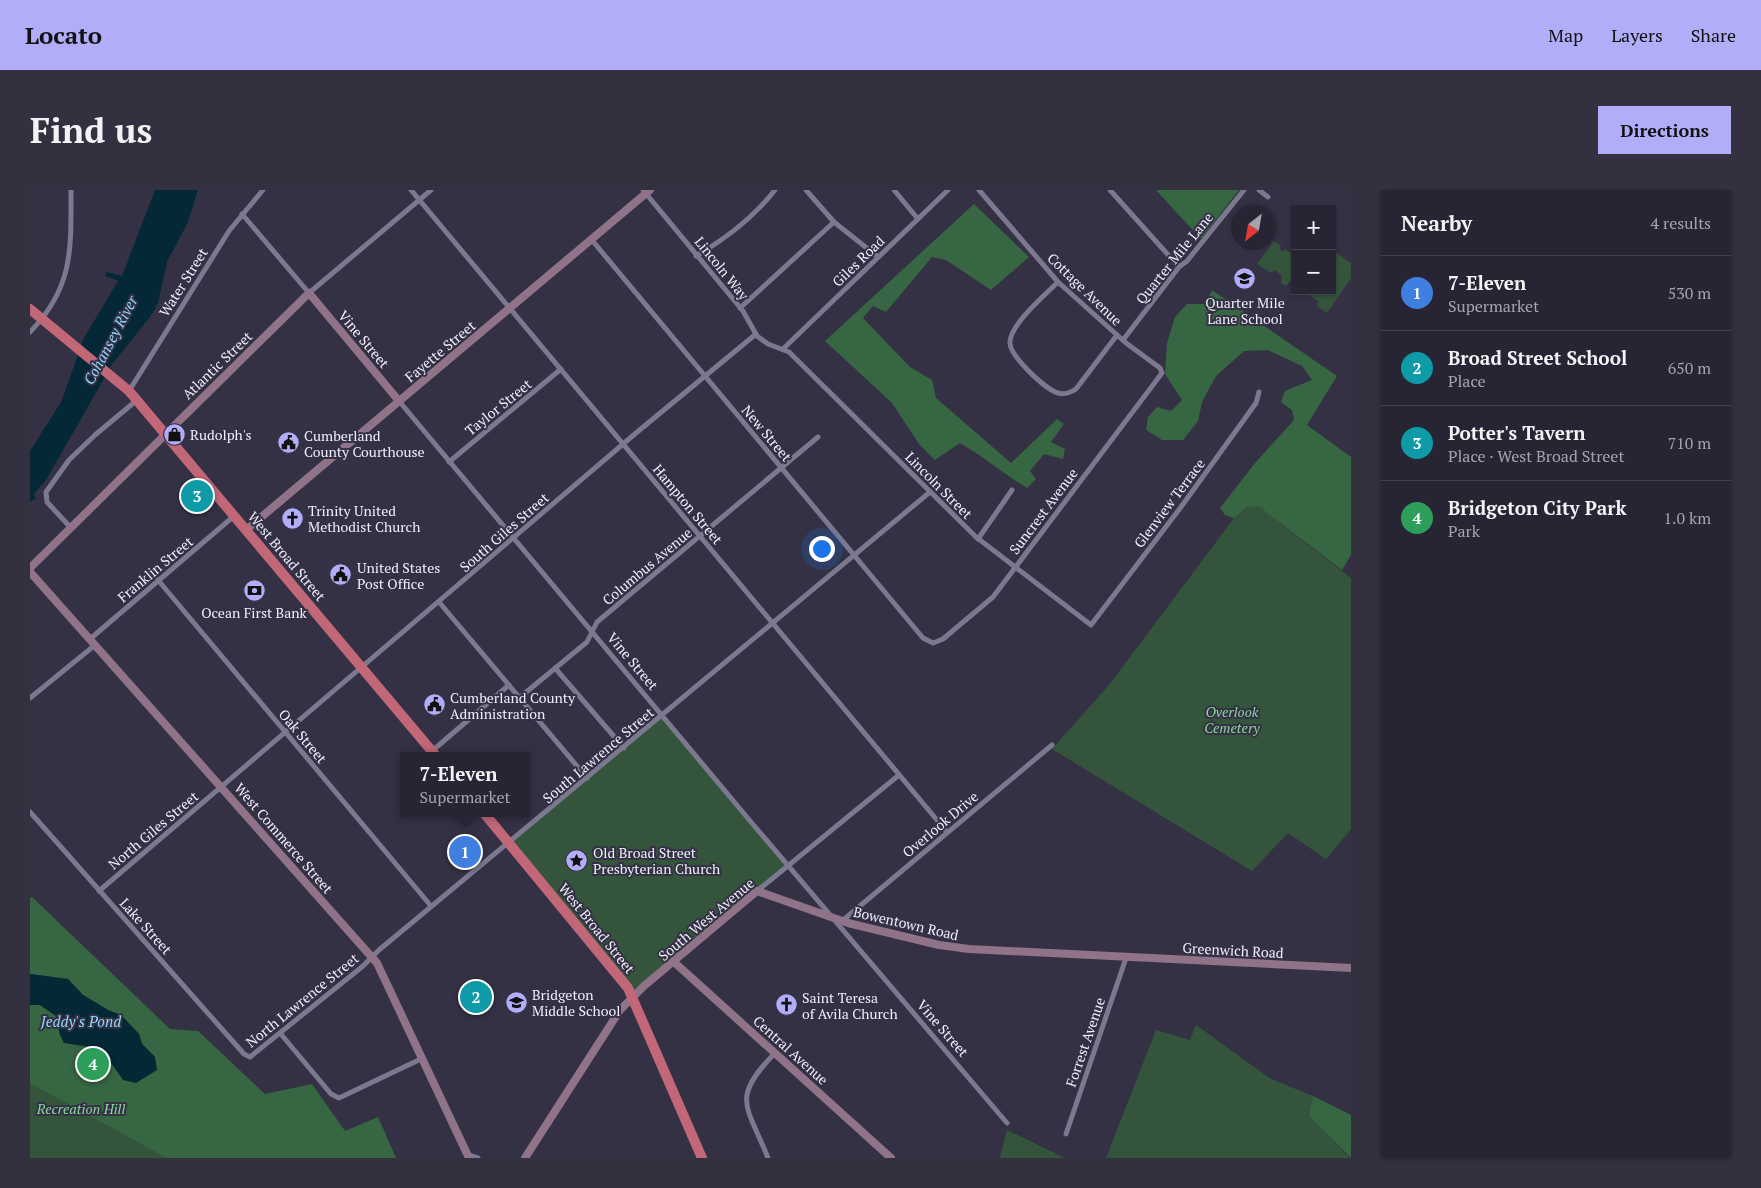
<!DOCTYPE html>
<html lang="en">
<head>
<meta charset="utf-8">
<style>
  body { margin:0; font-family:"PT Serif",serif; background:#333140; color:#f1f3f6 }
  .controls { position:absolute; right:15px; top:15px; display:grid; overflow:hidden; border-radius:0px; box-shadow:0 1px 4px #0004 }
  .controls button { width:45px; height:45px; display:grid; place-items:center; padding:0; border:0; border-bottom:1px solid #43424f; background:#272534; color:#f1f3f6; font:25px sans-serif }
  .compass { position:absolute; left:1201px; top:15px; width:45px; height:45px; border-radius:50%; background:#272534; box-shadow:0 1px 4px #0004; rotate:211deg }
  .you { position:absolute; left:791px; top:358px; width:18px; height:18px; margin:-12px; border:4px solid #fff; border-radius:50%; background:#1a73e8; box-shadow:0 0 0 8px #1a73e833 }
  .badge { display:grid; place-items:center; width:32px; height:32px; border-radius:50%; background:#b2adf9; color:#fff; font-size:16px; font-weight:700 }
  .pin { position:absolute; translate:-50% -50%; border:2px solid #fff; box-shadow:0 1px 5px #0006 }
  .popup { position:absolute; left:370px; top:562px; width:130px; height:65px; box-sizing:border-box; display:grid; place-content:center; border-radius:0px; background:#272534; filter:drop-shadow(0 1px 4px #0005); font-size:16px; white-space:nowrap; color:#a4a5ac }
  .popup b { font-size:19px; color:#f1f3f6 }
  .popup::after { content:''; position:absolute; left:50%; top:100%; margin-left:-10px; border:10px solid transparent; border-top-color:#272534 }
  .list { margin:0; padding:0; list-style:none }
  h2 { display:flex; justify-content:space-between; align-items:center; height:65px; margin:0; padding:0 20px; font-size:21px }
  h2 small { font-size:16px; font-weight:400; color:#a4a5ac }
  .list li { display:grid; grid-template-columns:32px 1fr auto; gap:15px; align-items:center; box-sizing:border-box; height:75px; padding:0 20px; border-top:1px solid #43424f }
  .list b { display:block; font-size:19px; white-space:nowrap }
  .list p { margin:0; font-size:16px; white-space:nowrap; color:#a4a5ac }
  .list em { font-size:16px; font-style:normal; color:#a4a5ac }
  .map { position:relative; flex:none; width:1321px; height:968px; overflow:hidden; border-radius:0px }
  header { display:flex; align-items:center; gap:30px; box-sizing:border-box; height:70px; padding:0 25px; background:#b2adf9; color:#111 }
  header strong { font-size:24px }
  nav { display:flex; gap:28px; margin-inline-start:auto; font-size:18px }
  .intro { display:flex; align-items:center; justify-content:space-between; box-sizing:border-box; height:120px; padding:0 30px }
  h1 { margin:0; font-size:35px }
  .button { padding:12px 22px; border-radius:0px; background:#b2adf9; color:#111; font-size:18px; font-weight:700 }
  main { display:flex; gap:30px; padding:0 30px }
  aside { flex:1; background:#272534; border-radius:0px; box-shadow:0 1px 4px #0004 }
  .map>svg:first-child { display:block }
  .green { fill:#34553b }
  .forest { fill:#366642 }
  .water { fill:#042836 }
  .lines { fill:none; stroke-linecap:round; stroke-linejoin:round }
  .street { stroke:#7b788f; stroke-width:5 }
  .secondary { stroke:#907388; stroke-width:8 }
  .highway { stroke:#c26778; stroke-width:10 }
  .labels { text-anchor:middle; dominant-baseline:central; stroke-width:4; stroke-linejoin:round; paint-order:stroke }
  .street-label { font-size:14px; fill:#efedfa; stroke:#343145 }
  .poi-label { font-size:14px; fill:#efedfa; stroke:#343145; text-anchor:start }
  .park-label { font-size:14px; font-style:italic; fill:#8cd59c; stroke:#343145 }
  .water-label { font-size:15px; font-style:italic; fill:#8dd7f8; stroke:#343145 }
</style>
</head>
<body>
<header>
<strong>Locato</strong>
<nav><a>Map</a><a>Layers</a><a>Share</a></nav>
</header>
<div class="intro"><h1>Find us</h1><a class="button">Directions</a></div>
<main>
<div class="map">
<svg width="1321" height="968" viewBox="0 0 1321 968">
  <rect width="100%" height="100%" fill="#343145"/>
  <g class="green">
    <polygon points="1244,51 1251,56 1249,59 1253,62 1255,59 1261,63 1265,57 1265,95 1260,91 1256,96 1251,93 1252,86 1245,80 1241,83 1227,74"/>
    <polygon points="1302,60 1321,73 1321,88 1297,123 1287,116 1289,112 1274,101 1302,101"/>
    <polygon points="1228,316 1321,388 1321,639 1296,669 1258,643 1222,681 1022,559 1079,495 1204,328 1216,318"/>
    <polygon points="632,525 759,676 602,806 479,653"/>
    <polygon points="0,784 190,968 0,968"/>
    <polygon points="1166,835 1241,889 1283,906 1279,926 1320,968 1076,968 1126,840 1160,850"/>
    <polygon points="977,940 1035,968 970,968"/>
  </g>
  <g class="forest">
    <polygon points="1126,0 1209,0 1171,49"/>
    <path d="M944 14 999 67 961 100 916 70 902 67 856 122 843 116 833 128 880 177 902 190 906 208 981 273 1027 229 1034 234 1021 252 1035 259 1033 269 1014 264 1000 281 1006 289 997 298C974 284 954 267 930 253L905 270 889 254 862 213 795 151Z"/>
    <polygon points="1182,100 1307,186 1277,235 1321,267 1321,365 1312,380 1228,316 1216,318 1204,328 1195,325 1190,318 1225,273 1264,230 1262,220 1251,212 1255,201 1282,190 1272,176 1238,160 1214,161 1186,186 1172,212 1168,231 1153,250 1132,250 1116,240 1118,227 1127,217 1141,221 1152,210 1135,184 1137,153 1145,127 1157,114 1176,114"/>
    <path d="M2 707 140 839 168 841 235 904 282 894 315 941 348 927 366 968H137L0 893V815H10L26 827 30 844C34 848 41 855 46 856 71 859 72 858 86 880L125 867 112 854 109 844 91 825 78 820 53 805 38 789 0 784V708Z"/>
    <polygon points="1283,906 1321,925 1321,968 1279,926"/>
  </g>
  <g class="water">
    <polygon points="125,0 168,0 158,32 137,72 128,113 120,127 83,173 16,290 4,304 6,308 0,312 0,261 31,212 54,148 88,91 75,86 76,82 92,86"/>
    <polygon points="0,784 38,789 53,805 78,820 91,825 109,844 112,854 125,867 127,880 106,893 93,890 75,864 62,857 34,853 30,845 26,826 10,815 0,815"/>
  </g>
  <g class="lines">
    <g class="street">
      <polyline points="381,0 917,642"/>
      <polyline points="613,0 713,121 727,146 738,154 759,162 946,347 1061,435 1151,317 1226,213 1229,202"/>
      <polyline points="776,0 804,32 848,67"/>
      <polyline points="864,0 888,29"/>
      <polyline points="1080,0 1149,77"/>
      <polyline points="1229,0 1238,7"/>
      <polyline points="212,24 279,103 401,0"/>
      <polyline points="561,49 893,448 903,453 913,449 963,407 1132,183 1130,178 1096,153 1028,92 949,0"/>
      <path d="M666 66C697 48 723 28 745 0"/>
      <path d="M1028 92C1015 105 982 133 980 151 978 165 1015 199 1028 203 1035 205 1040 203 1046 199L1087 145"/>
      <polyline points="710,118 804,32"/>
      <path d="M0 142C44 97 41 58 41 0"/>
      <polyline points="1093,150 1149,77 1157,71 1214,0"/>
      <polyline points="754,158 918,0"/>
      <polyline points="99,201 199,41 233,0"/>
      <polyline points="369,211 721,632 977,933"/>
      <polyline points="419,272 531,179"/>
      <polyline points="41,338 17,312 16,302 39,270 65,245 107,210"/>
      <polyline points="948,349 982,300"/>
      <polyline points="128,390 401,716"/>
      <polyline points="409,412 557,588"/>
      <polyline points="60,449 204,326"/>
      <polyline points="525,478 594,558"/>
      <polyline points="0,508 65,455"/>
      <polyline points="489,508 557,452 567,432 788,247"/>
      <polyline points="402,561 479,495"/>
      <polyline points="0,622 214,864 220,867 333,776 349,760 900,302"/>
      <polyline points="69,701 606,243 726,144"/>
      <polyline points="727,701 869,585"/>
      <polyline points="812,731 1022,555"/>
      <polyline points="250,843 301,904 309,908 393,868"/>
      <polyline points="1036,944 1096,768"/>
      <polyline points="438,965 448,968"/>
      <path d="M738 968C717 915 700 909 745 863"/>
    </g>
    <g class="secondary">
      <polyline points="216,340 620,0"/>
      <polyline points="0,378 279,103 369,211"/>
      <polyline points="0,382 347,773 439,968"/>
      <polyline points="644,772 861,968"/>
      <polyline points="495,968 590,820 614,796 727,701 818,733 909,755 939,759 1321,778"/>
    </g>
    <g class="highway">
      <polyline points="0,119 99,201 406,566"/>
      <polyline points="454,623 598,798 672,968"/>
    </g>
  </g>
  <defs>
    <symbol id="school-disc" viewBox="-11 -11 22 22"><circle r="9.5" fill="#b2adf9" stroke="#343145"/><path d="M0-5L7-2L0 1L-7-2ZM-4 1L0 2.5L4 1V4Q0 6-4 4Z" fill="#111"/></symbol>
    <symbol id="shop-disc" viewBox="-11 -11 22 22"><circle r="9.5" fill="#b2adf9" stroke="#343145"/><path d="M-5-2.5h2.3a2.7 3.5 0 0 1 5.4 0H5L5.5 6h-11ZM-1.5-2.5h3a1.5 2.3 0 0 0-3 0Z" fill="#111"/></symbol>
    <symbol id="civic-disc" viewBox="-11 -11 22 22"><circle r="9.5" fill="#b2adf9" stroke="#343145"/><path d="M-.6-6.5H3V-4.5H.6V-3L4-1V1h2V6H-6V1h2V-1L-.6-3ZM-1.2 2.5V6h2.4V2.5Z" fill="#111"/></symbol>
    <symbol id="church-disc" viewBox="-11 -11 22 22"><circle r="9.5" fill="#b2adf9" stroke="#343145"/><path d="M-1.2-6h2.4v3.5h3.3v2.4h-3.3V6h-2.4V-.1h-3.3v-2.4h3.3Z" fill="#111"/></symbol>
    <symbol id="bank-disc" viewBox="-11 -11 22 22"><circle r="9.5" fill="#b2adf9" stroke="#343145"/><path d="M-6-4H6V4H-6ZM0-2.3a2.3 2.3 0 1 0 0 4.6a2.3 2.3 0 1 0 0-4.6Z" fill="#111"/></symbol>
    <symbol id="sight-disc" viewBox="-11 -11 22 22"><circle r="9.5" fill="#b2adf9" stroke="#343145"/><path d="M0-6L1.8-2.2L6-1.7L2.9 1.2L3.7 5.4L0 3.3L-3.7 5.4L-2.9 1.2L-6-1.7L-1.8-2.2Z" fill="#111"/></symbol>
  </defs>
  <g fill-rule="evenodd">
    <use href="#school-disc" x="1202" y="76" width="25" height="25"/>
    <use href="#shop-disc" x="132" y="232" width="25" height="25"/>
    <use href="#civic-disc" x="246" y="240" width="25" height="25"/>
    <use href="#church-disc" x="250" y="316" width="25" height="25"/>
    <use href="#civic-disc" x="298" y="372" width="25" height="25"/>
    <use href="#bank-disc" x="212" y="388" width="25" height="25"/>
    <use href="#civic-disc" x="392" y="502" width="25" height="25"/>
    <use href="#sight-disc" x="534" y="658" width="25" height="25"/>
    <use href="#school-disc" x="474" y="800" width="25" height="25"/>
    <use href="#church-disc" x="744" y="802" width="25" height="25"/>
  </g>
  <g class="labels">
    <g class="street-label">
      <text transform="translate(1144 68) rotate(-51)">Quarter Mile Lane</text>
      <text transform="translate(828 71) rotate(-44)">Giles Road</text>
      <text transform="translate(692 78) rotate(51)">Lincoln Way</text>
      <text transform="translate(153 92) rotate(-58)">Water Street</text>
      <text transform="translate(1055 99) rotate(44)">Cottage Avenue</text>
      <text transform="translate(334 149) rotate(50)">Vine Street</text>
      <text transform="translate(410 161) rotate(-40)">Fayette Street</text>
      <text transform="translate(187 175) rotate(-44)">Atlantic Street</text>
      <text transform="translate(468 217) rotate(-39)">Taylor Street</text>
      <text transform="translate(737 243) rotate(50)">New Street</text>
      <text transform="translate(909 295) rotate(45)">Lincoln Street</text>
      <text transform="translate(1139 313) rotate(-53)">Glenview Terrace</text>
      <text transform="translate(658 314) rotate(50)">Hampton Street</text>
      <text transform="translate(1013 321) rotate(-53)">Suncrest Avenue</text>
      <text transform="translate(474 342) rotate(-41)">South Giles Street</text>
      <text transform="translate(257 366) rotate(50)">West Broad Street</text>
      <text transform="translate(617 376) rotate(-40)">Columbus Avenue</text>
      <text transform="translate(125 379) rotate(-40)">Franklin Street</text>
      <text transform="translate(603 471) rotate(50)">Vine Street</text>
      <text transform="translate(273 546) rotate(50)">Oak Street</text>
      <text transform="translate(568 565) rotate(-40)">South Lawrence Street</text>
      <text transform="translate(910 634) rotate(-40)">Overlook Drive</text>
      <text transform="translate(123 640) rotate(-40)">North Giles Street</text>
      <text transform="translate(254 648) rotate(49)">West Commerce Street</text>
      <text transform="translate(676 729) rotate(-40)">South West Avenue</text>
      <text transform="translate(876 733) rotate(13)">Bowentown Road</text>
      <text transform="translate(116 736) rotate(48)">Lake Street</text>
      <text transform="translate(567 738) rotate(51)">West Broad Street</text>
      <text transform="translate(1203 760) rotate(3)">Greenwich Road</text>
      <text transform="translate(272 810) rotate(-39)">North Lawrence Street</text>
      <text transform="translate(913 838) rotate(49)">Vine Street</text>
      <text transform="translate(1055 852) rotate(-71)">Forrest Avenue</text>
      <text transform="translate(761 860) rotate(42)">Central Avenue</text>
    </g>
    <g class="poi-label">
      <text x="1215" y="112" text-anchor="middle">Quarter Mile<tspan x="1215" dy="16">Lane School</tspan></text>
      <text x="160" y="244">Rudolph's</text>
      <text x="274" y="245">Cumberland<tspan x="274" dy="16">County Courthouse</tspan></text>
      <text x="278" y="320">Trinity United<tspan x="278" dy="16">Methodist Church</tspan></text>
      <text x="327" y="377">United States<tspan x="327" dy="16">Post Office</tspan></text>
      <text x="224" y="422" text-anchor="middle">Ocean First Bank</text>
      <text x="420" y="507">Cumberland County<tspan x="420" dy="16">Administration</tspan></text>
      <text x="563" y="662">Old Broad Street<tspan x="563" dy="16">Presbyterian Church</tspan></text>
      <text x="502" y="804">Bridgeton<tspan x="502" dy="16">Middle School</tspan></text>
      <text x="772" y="807">Saint Teresa<tspan x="772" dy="16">of Avila Church</tspan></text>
    </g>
    <g class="park-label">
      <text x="1202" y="521">Overlook<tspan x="1202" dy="16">Cemetery</tspan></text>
      <text x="51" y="918">Recreation Hill</text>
    </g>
    <g class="water-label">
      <text transform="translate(80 150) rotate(-62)">Cohansey River</text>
      <text x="51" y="831">Jeddy's Pond</text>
    </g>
  </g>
</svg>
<div class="controls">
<button>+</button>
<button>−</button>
</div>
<svg class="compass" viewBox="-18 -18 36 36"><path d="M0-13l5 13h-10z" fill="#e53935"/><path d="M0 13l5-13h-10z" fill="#a4a5ac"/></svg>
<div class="you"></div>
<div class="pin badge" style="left:435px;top:662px;background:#3f7fe0">1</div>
<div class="popup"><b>7-Eleven</b>Supermarket</div>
<div class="pin badge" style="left:446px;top:807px;background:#0f9aa8">2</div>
<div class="pin badge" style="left:167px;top:306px;background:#0f9aa8">3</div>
<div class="pin badge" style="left:63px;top:874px;background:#2e9e5b">4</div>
</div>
<aside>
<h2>Nearby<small>4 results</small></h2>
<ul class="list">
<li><span class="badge" style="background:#3f7fe0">1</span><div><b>7-Eleven</b><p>Supermarket</p></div><em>530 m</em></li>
<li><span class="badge" style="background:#0f9aa8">2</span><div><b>Broad Street School</b><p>Place</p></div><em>650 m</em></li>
<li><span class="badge" style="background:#0f9aa8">3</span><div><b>Potter's Tavern</b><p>Place · West Broad Street</p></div><em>710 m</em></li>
<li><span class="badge" style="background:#2e9e5b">4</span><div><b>Bridgeton City Park</b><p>Park</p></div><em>1.0 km</em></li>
</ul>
</aside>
</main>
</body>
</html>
